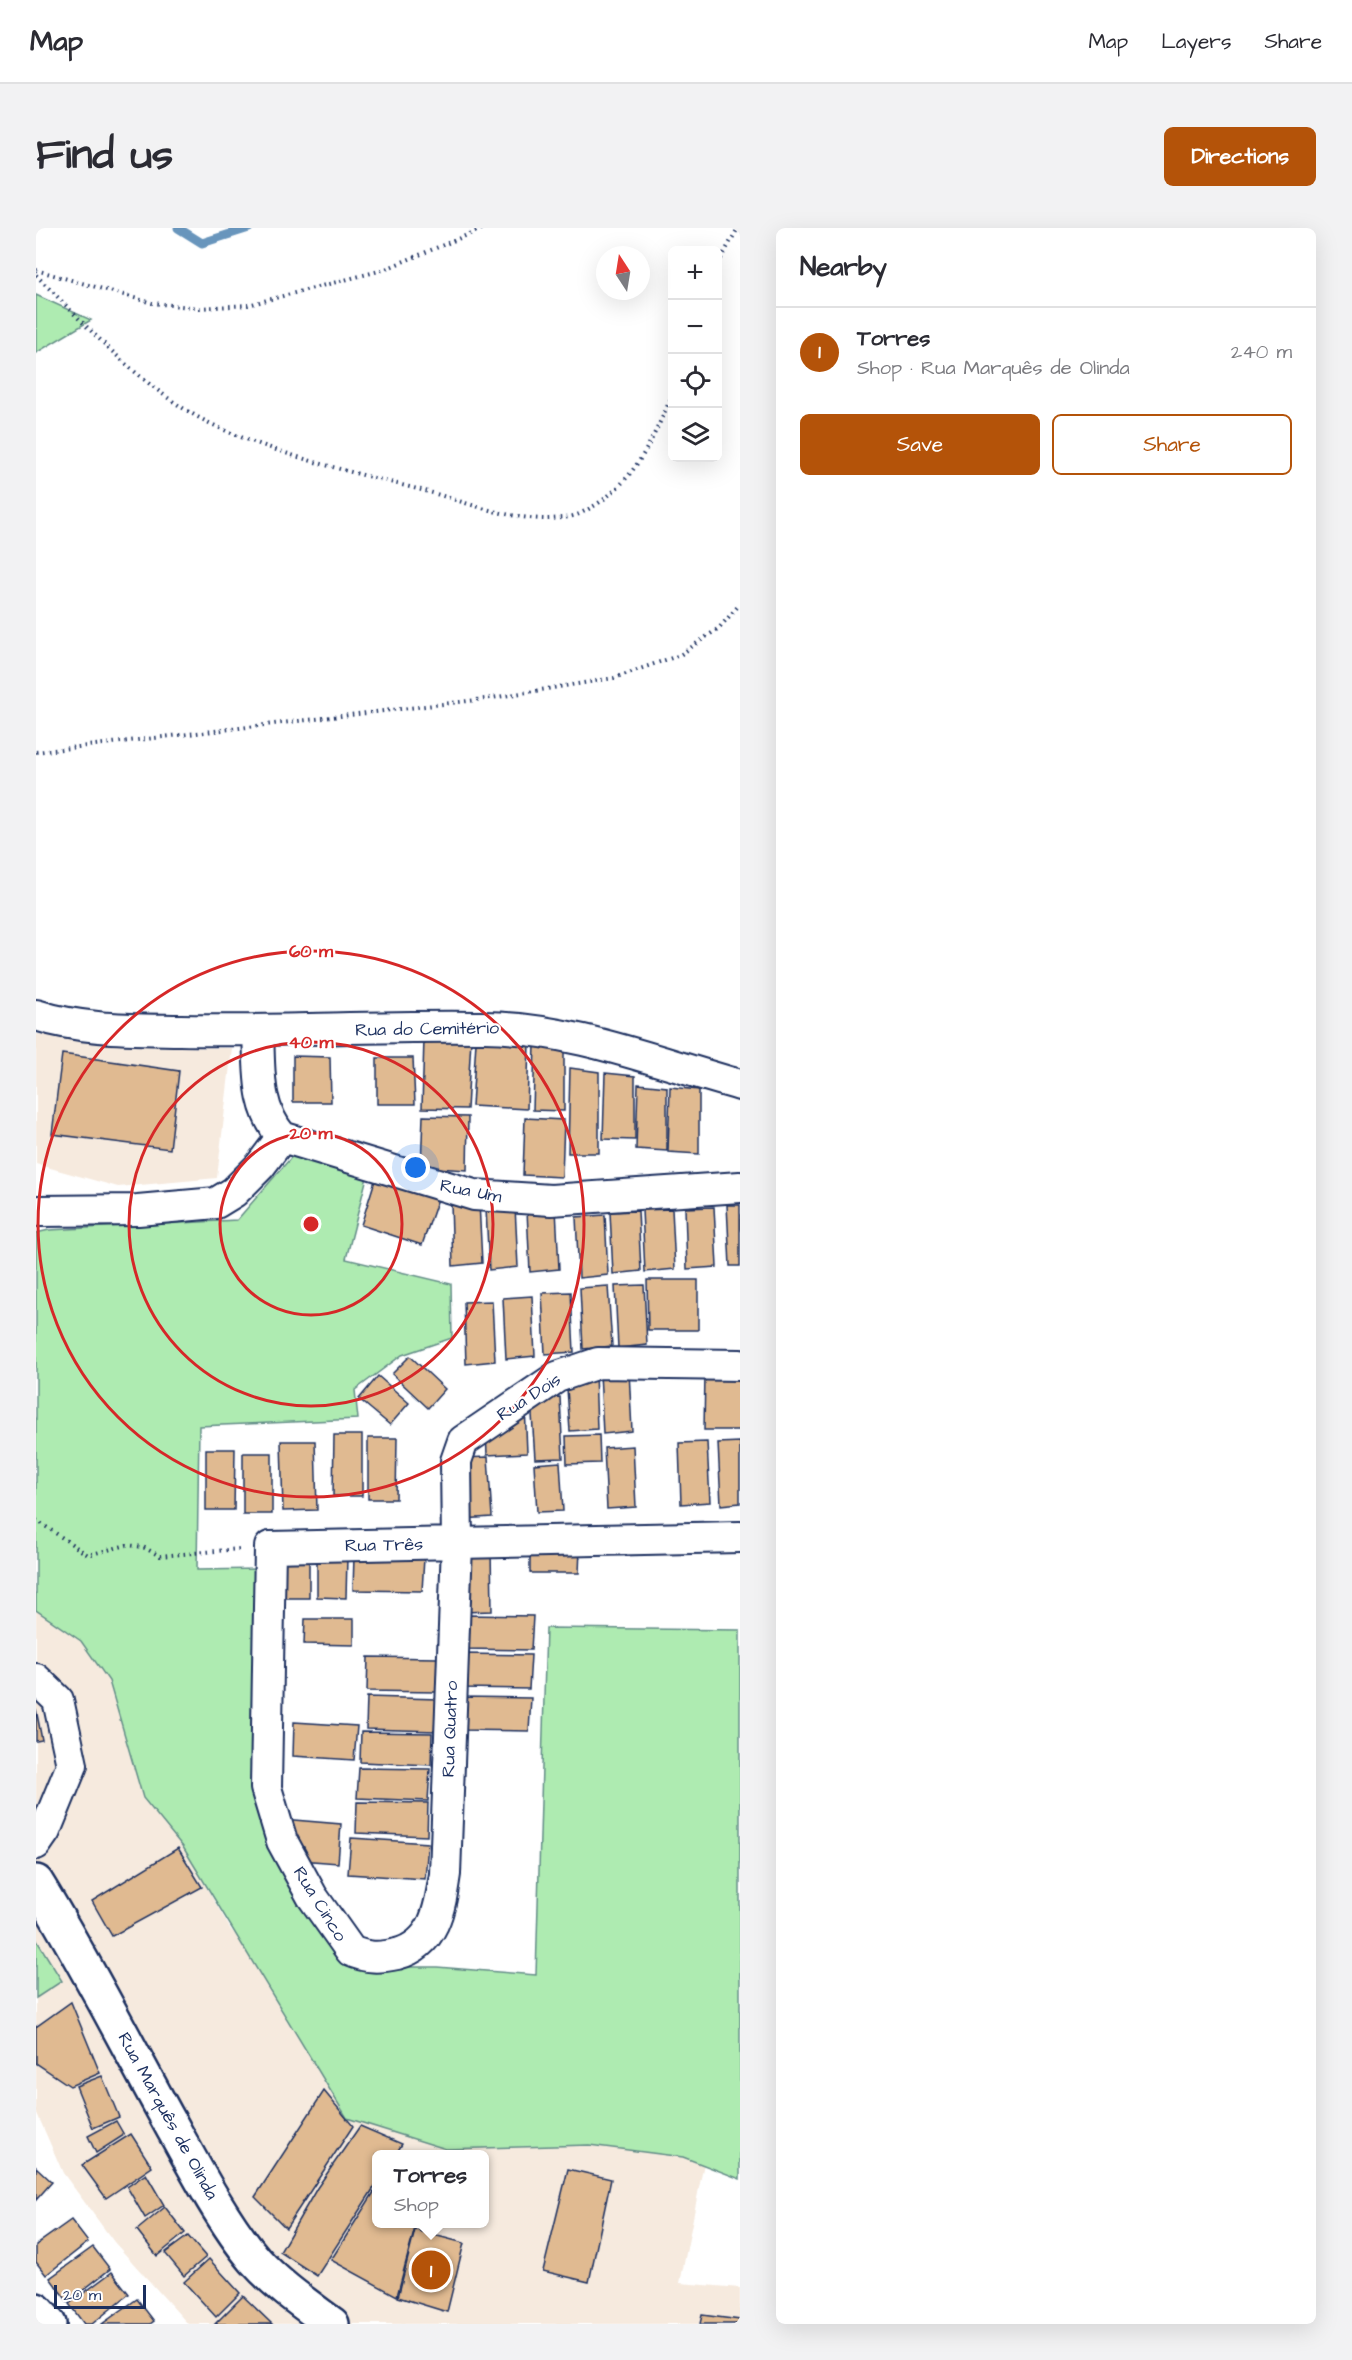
<!DOCTYPE html>
<html lang="en">
<head>
<meta charset="utf-8">
<style>
  body { margin:0; font-family:"Architects Daughter",sans-serif; background:#f2f2f3; color:#2b2b33 }
  .controls { position:absolute; right:18px; top:18px; display:grid; overflow:hidden; border-radius:9px; box-shadow:0 6px 24px #0002 }
  .controls button { width:54px; height:54px; display:grid; place-items:center; padding:0; border:0; border-bottom:2px solid #e1e1e2; background:#fff; color:#2b2b33; font:30px sans-serif }
  .compass { position:absolute; left:560px; top:18px; width:54px; height:54px; border-radius:50%; background:#fff; box-shadow:0 6px 24px #0002; rotate:348deg }
  .scale { position:absolute; left:18px; bottom:15px; width:92px; box-sizing:border-box; padding-left:6px; border:3px solid #1b2f5e; border-top:0; font-size:16px; line-height:21px; white-space:nowrap; color:#1b2f5e; -webkit-text-stroke:4px #fff; paint-order:stroke }
  .you { position:absolute; left:380px; top:940px; width:21px; height:21px; margin:-15px; border:4px solid #fff; border-radius:50%; background:#1a73e8; box-shadow:0 0 0 9px #1a73e833 }
  .badge { display:grid; place-items:center; width:39px; height:39px; border-radius:50%; background:#b45309; color:#fff; font-size:20px; font-weight:700 }
  .pin { position:absolute; translate:-50% -50%; border:3px solid #fff; box-shadow:0 2px 6px #0006 }
  .popup { position:absolute; left:336px; top:1922px; width:117px; height:78px; box-sizing:border-box; display:grid; place-content:center; border-radius:9px; background:#fff; filter:drop-shadow(0 2px 4px #0005); font-size:20px; white-space:nowrap; color:#7c7c81 }
  .popup b { font-size:22px; color:#2b2b33 }
  .popup::after { content:''; position:absolute; left:50%; top:100%; margin-left:-12px; border:12px solid transparent; border-top-color:#fff }
  .list { margin:0; padding:0; list-style:none }
  h2 { display:flex; justify-content:space-between; align-items:center; height:78px; margin:0; padding:0 24px; font-size:26px }
  h2 small { font-size:20px; font-weight:400; color:#7c7c81 }
  .list li { display:grid; grid-template-columns:39px 1fr auto; gap:18px; align-items:center; box-sizing:border-box; height:90px; padding:0 24px; border-top:2px solid #e1e1e2 }
  .list b { display:block; font-size:22px; white-space:nowrap }
  .list p { margin:0; font-size:20px; white-space:nowrap; color:#7c7c81 }
  .list em { font-size:20px; font-style:normal; color:#7c7c81 }
  .actions { display:flex; gap:12px; padding:18px 24px }
  .actions a { flex:1; padding:14px 0; border:2px solid #b45309; border-radius:9px; text-align:center; font-size:21px; color:#b45309 }
  .actions .main { background:#b45309; color:#fff }
  .icon { flex:none; width:33px; height:33px; fill:none; stroke:currentColor; stroke-width:2; stroke-linecap:round; stroke-linejoin:round }
  .map { position:relative; flex:none; width:704px; height:2096px; overflow:hidden; border-radius:9px }
  header { display:flex; align-items:center; gap:36px; box-sizing:border-box; height:84px; padding:0 30px; background:#fff; border-bottom:2px solid #e1e1e2 }
  header strong { font-size:28px }
  nav { display:flex; gap:33px; margin-inline-start:auto; font-size:21px }
  .intro { display:flex; align-items:center; justify-content:space-between; box-sizing:border-box; height:144px; padding:0 36px }
  h1 { margin:0; font-size:42px }
  .button { padding:15px 27px; border-radius:9px; background:#b45309; color:#fff; font-size:21px; font-weight:700 }
  main { display:flex; gap:36px; padding:0 36px }
  aside { flex:1; background:#fff; border-radius:9px; box-shadow:0 6px 24px #0002 }
  .map>svg:first-child { display:block }
  .built { fill:#f6eade; fill-rule:evenodd }
  .green { fill:#aeebb1; stroke:#648d88; stroke-width:1.5 }
  .lines { fill:none; stroke-linecap:round; stroke-linejoin:round }
  .stream { stroke:#6795bc; stroke-width:9 }
  .building { fill:#e0ba91; stroke:#1b2f5e; stroke-width:1.5 }
  .street-casing { stroke:#1b2f5e; stroke-width:34 }
  .secondary-casing { stroke:#1b2f5e; stroke-width:38 }
  .path { stroke:#1b2f5e; stroke-width:4; stroke-dasharray:1.5 4.5; stroke-linecap:butt }
  .street { stroke:#fff; stroke-width:30 }
  .secondary { stroke:#fff; stroke-width:33 }
  .ring { fill:none; stroke:#d62828; stroke-width:3 }
  .labels { text-anchor:middle; dominant-baseline:central; stroke-width:4.5; stroke-linejoin:round; paint-order:stroke }
  .street-label { font-size:18px; fill:#1b2f5e; stroke:#fff }
  .centre { fill:#d62828; stroke:#fff; stroke-width:3 }
  .ring-label { font-size:18px; text-anchor:middle; font-weight:bold; fill:#d62828; stroke:#fff; stroke-width:4.5; stroke-linejoin:round; paint-order:stroke }
</style>
</head>
<body>
<header>
<strong>Map</strong>
<nav><a>Map</a><a>Layers</a><a>Share</a></nav>
</header>
<div class="intro"><h1>Find us</h1><a class="button">Directions</a></div>
<main>
<div class="map">
<svg width="704" height="2096" viewBox="0 0 704 2096">
  <rect width="100%" height="100%" fill="#fff"/>
  <filter id="ink" filterUnits="userSpaceOnUse"><feTurbulence type="fractalNoise" baseFrequency=".0167" numOctaves="2"/><feDisplacementMap in="SourceGraphic" scale="12" xChannelSelector="R" yChannelSelector="G"/><feConvolveMatrix kernelMatrix="1 2 1 2 8 2 1 2 1" color-interpolation-filters="sRGB"/></filter>
  <g filter="url(#ink)">
    <g class="built">
      <polygon points="0,806 101,818 196,820 181,950 82,959 0,936"/>
      <path d="M0 1382 45 1413 73 1453 107 1570 147 1619 195 1702 410 1921 553 1917 647 1929 668 1935 644 2055 704 2060V2096H152L78 2014 27 1945 0 1883V1770L26 1753 0 1711ZM341 1926H449V1996H341Z"/>
    </g>
    <g class="green">
      <polygon points="0,67 55,92 0,125"/>
      <polygon points="259,925 331,949 310,1031 415,1056 416,1110 366,1127 319,1162 322,1191 163,1198 161,1342 223,1341 219,1559 325,1739 401,1739 500,1747 510,1400 704,1402 704,1951 647,1929 553,1917 410,1921 311,1890 147,1619 107,1570 73,1453 45,1413 0,1382 0,1005 13,1002 201,992"/>
      <polygon points="0,1711 26,1753 0,1770"/>
    </g>
    <g class="lines">
      <polyline class="stream" points="142,0 166,15 213,0"/>
    </g>
    <g class="building">
      <polygon points="388,811 435,811 431,881 386,880"/>
      <polygon points="440,814 493,815 491,881 436,878"/>
      <polygon points="499,816 528,819 528,883 497,882"/>
      <polygon points="26,826 143,843 134,921 16,906"/>
      <polygon points="257,828 294,829 295,874 257,874"/>
      <polygon points="341,830 377,830 379,876 341,876"/>
      <polygon points="534,840 563,844 563,925 532,925"/>
      <polygon points="569,845 599,848 599,912 567,911"/>
      <polygon points="602,856 631,859 631,923 600,921"/>
      <polygon points="634,859 663,862 663,926 632,924"/>
      <polygon points="387,888 432,889 431,942 385,939"/>
      <polygon points="489,890 528,892 526,949 487,947"/>
      <polygon points="341,946 404,965 386,1017 325,997"/>
      <polygon points="443,974 446,1035 417,1038 415,976"/>
      <polygon points="691,977 704,977 704,1038 694,1038"/>
      <polygon points="479,979 482,1039 453,1042 450,981"/>
      <polygon points="678,979 681,1039 651,1041 649,980"/>
      <polygon points="520,981 523,1041 494,1044 491,983"/>
      <polygon points="636,981 639,1041 609,1044 606,982"/>
      <polygon points="602,983 605,1043 577,1046 574,984"/>
      <polygon points="569,987 572,1047 543,1050 540,989"/>
      <polygon points="611,1052 662,1052 662,1102 612,1102"/>
      <polygon points="608,1057 611,1117 582,1120 579,1058"/>
      <polygon points="572,1058 576,1118 547,1121 544,1060"/>
      <polygon points="535,1064 538,1124 509,1126 506,1065"/>
      <polygon points="496,1068 499,1128 470,1131 467,1070"/>
      <polygon points="456,1073 459,1133 430,1136 428,1074"/>
      <polygon points="374,1128 409,1161 392,1180 356,1146"/>
      <polygon points="593,1143 596,1203 567,1206 564,1144"/>
      <polygon points="559,1145 561,1201 534,1203 530,1146"/>
      <polygon points="669,1146 704,1147 704,1202 668,1202"/>
      <polygon points="342,1148 373,1175 354,1197 323,1171"/>
      <polygon points="524,1169 527,1230 499,1231 495,1171"/>
      <polygon points="489,1177 491,1225 451,1227 450,1203"/>
      <polygon points="298,1207 326,1207 326,1268 297,1268"/>
      <polygon points="563,1207 564,1235 531,1236 530,1208"/>
      <polygon points="332,1210 361,1210 360,1271 332,1271"/>
      <polygon points="245,1213 279,1213 281,1282 247,1283"/>
      <polygon points="671,1214 674,1274 645,1276 643,1215"/>
      <polygon points="704,1214 704,1275 685,1277 682,1215"/>
      <polygon points="597,1218 600,1279 571,1281 568,1220"/>
      <polygon points="170,1221 199,1221 198,1282 170,1282"/>
      <rect x="207" y="1225" width="29" height="61"/>
      <polygon points="452,1229 456,1289 427,1291 424,1230"/>
      <polygon points="524,1234 527,1283 501,1284 498,1236"/>
      <polygon points="494,1320 544,1320 543,1345 494,1345"/>
      <polygon points="455,1322 456,1383 427,1384 426,1323"/>
      <polygon points="244,1329 273,1329 273,1370 243,1370"/>
      <polygon points="281,1329 311,1329 310,1370 281,1369"/>
      <polygon points="318,1329 388,1330 386,1363 317,1362"/>
      <polygon points="426,1387 497,1388 495,1422 426,1421"/>
      <polygon points="269,1391 318,1391 318,1417 268,1416"/>
      <polygon points="424,1426 495,1427 493,1461 424,1460"/>
      <polygon points="332,1429 402,1430 400,1464 331,1463"/>
      <polygon points="331,1469 402,1471 401,1503 330,1501"/>
      <polygon points="425,1469 495,1470 493,1503 424,1502"/>
      <polygon points="0,1481 6,1512 0,1513"/>
      <polygon points="258,1494 321,1498 318,1532 257,1528"/>
      <polygon points="325,1504 396,1505 395,1537 324,1534"/>
      <polygon points="323,1540 394,1541 392,1573 321,1570"/>
      <polygon points="321,1574 392,1575 391,1608 320,1605"/>
      <polygon points="246,1591 305,1596 302,1635 264,1632"/>
      <polygon points="315,1610 392,1615 389,1651 312,1646"/>
      <polygon points="142,1620 166,1659 76,1708 56,1673"/>
      <polygon points="35,1774 64,1845 34,1858 0,1835 0,1799"/>
      <polygon points="66,1848 83,1889 57,1900 40,1858"/>
      <polygon points="288,1863 317,1898 250,2000 219,1969"/>
      <polygon points="80,1893 88,1907 60,1925 52,1908"/>
      <polygon points="324,1898 366,1916 360,1926 341,1926 341,1955 281,2048 244,2024 281,1960"/>
      <polygon points="95,1906 116,1939 70,1970 46,1937"/>
      <polygon points="0,1939 16,1954 0,1972"/>
      <polygon points="532,1941 575,1951 553,2054 507,2043"/>
      <polygon points="110,1946 128,1977 109,1990 91,1959"/>
      <polygon points="340,1961 341,1996 380,1996 361,2068 295,2032"/>
      <polygon points="129,1979 149,2005 121,2028 101,2002"/>
      <polygon points="35,1992 52,2014 10,2047 0,2034 0,2017"/>
      <polygon points="379,2002 428,2015 411,2084 362,2069"/>
      <polygon points="152,2008 170,2029 148,2048 129,2025"/>
      <polygon points="57,2019 74,2041 32,2074 14,2050"/>
      <polygon points="173,2031 204,2065 180,2089 148,2054"/>
      <polygon points="76,2044 93,2066 56,2096 48,2096 33,2076"/>
      <polygon points="207,2068 236,2096 179,2096"/>
      <polygon points="101,2071 118,2093 114,2096 66,2096"/>
      <polygon points="666,2087 704,2092 704,2096 664,2096"/>
    </g>
    <g class="lines">
      <defs>
        <g id="street">
          <path d="M0 787C46 802 96 801 144 802 245 804 347 797 448 799 537 800 620 834 704 857"/>
          <path d="M222 804C224 843 220 878 246 909L438 967 515 972 704 959"/>
          <polyline points="3,983 102,982 180,975 198,964 224,938 246,909"/>
          <path d="M704 1137 562 1135 521 1149 427 1213 420 1233 421 1316 409 1646C404 1680 399 1716 361 1726 343 1730 331 1730 315 1723L276 1668 246 1613 230 1560 234 1319 704 1309"/>
          <polyline points="0,1451 22,1472 36,1537 9,1603 0,1616"/>
        </g>
        <g id="secondary">
          <path d="M0 1654C48 1732 89 1813 133 1893 157 1937 187 1994 219 2032 241 2057 269 2076 296 2096"/>
          <polyline points="0,2082 13,2096"/>
        </g>
      </defs>
      <use href="#street" class="street-casing"/>
      <use href="#secondary" class="secondary-casing"/>
      <g class="path">
        <polyline points="682,36 702,0"/>
        <polyline points="0,42 116,75 164,80 212,77 347,42 448,0"/>
        <path d="M0 47C50 97 98 152 160 188 225 224 320 245 393 264 429 274 469 290 508 291 518 291 534 290 543 286 596 261 613 218 636 168"/>
        <polyline points="0,524 449,471 578,450 644,427 683,400 704,376"/>
        <polyline points="0,1292 52,1327 91,1317 107,1319 124,1328 203,1321"/>
      </g>
      <use href="#street" class="street"/>
      <use href="#secondary" class="secondary"/>
    </g>
  </g>
  <g class="ring">
    <circle cx="275" cy="996" r="91"/>
    <circle cx="275" cy="996" r="182"/>
    <circle cx="275" cy="996" r="273"/>
  </g>
  <g class="labels">
    <g class="street-label">
      <text transform="translate(391 801) rotate(-1)">Rua do Cemitério</text>
      <text transform="translate(435 963) rotate(11)">Rua Um</text>
      <text transform="translate(493 1169) rotate(-33)">Rua Dois</text>
      <text transform="translate(348 1317) rotate(-1)">Rua Três</text>
      <text transform="translate(414 1501) rotate(-88)">Rua Quatro</text>
      <text transform="translate(284 1676) rotate(58)">Rua Cinco</text>
      <text transform="translate(132 1888) rotate(61)">Rua Marquês de Olinda</text>
    </g>
  </g>
  <circle cx="275" cy="996" r="9" class="centre"/>
  <g class="ring-label">
    <text x="275" y="729">60 m</text>
    <text x="275" y="820">40 m</text>
    <text x="275" y="911">20 m</text>
  </g>
</svg>
<div class="controls">
<button>+</button>
<button>−</button>
<button><svg class="icon" aria-label="locate" viewBox="0 0 24 24"><circle cx="12" cy="12" r="6"/><path d="M12 2v4M12 18v4M2 12h4M18 12h4"/></svg></button>
<button><svg class="icon" aria-label="layers" viewBox="0 0 24 24"><path d="M12 4l9 5-9 5-9-5zM3 14l9 5 9-5"/></svg></button>
</div>
<svg class="compass" viewBox="-18 -18 36 36"><path d="M0-13l5 13h-10z" fill="#e53935"/><path d="M0 13l5-13h-10z" fill="#7c7c81"/></svg>
<div class="scale">20 m</div>
<div class="you"></div>
<div class="pin badge" style="left:395px;top:2042px">1</div>
<div class="popup"><b>Torres</b>Shop</div>
</div>
<aside>
<h2>Nearby<small></small></h2>
<ul class="list">
<li><span class="badge">1</span><div><b>Torres</b><p>Shop · Rua Marquês de Olinda</p></div><em>240 m</em></li>
</ul>
<div class="actions"><a class="main">Save</a><a>Share</a></div>
</aside>
</main>
</body>
</html>
